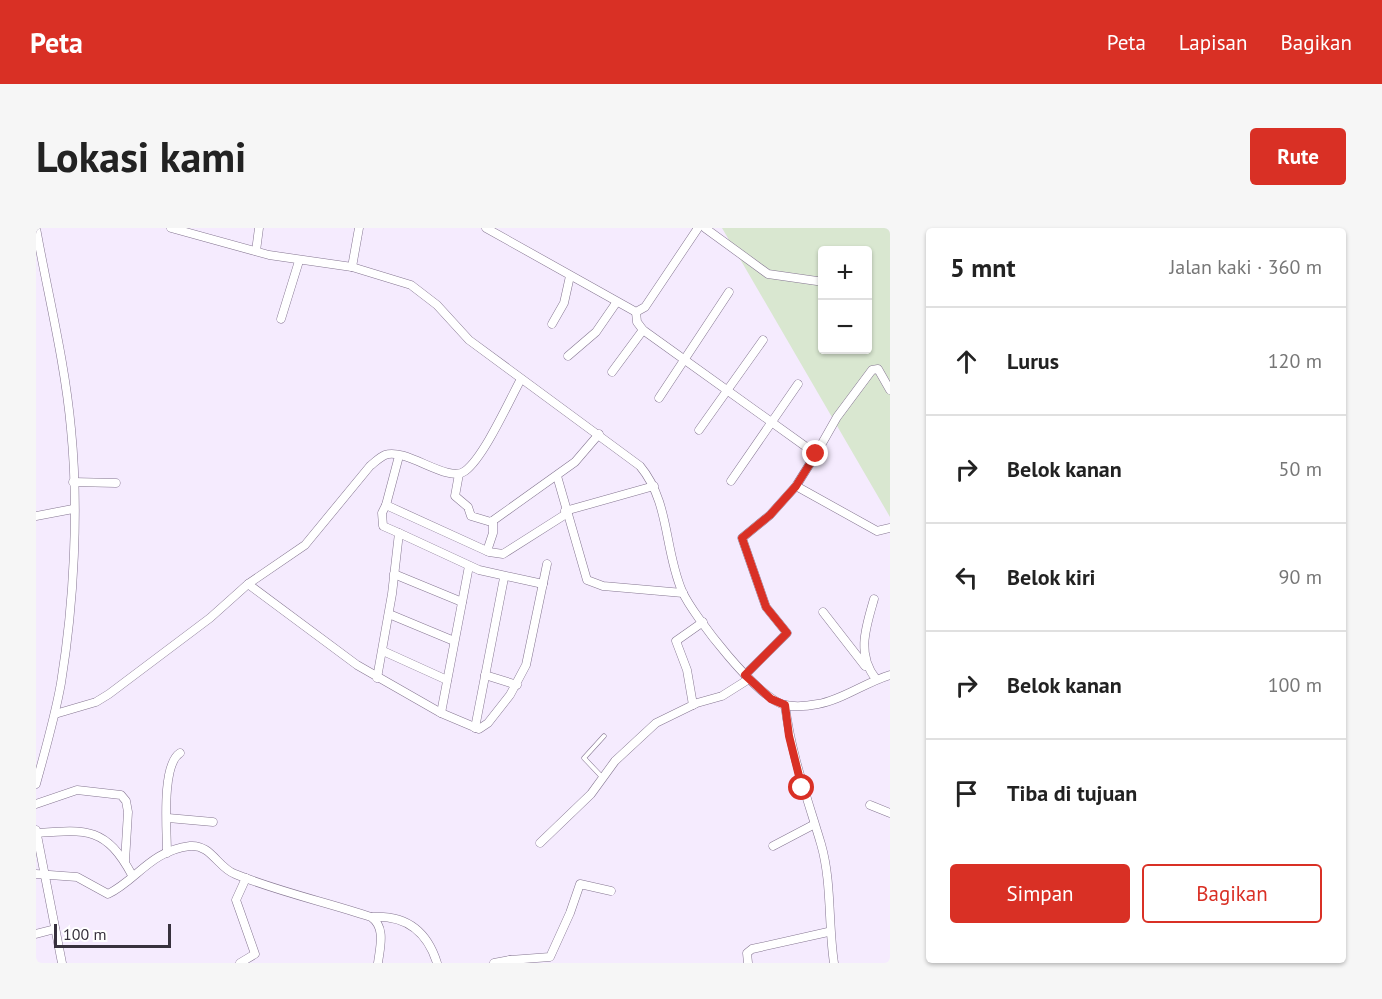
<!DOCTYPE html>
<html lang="id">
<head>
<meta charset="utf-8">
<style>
  body { margin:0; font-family:"PT Sans",sans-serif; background:#f6f6f6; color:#222 }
  .controls { position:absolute; right:18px; top:18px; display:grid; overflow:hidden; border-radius:6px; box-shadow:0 2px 4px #0004 }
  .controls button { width:54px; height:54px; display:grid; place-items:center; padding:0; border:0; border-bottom:2px solid #e0e0e0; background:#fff; color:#222; font:30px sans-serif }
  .scale { position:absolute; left:18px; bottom:15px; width:117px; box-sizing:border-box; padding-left:6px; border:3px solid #37313d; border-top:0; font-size:16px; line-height:21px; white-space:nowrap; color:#37313d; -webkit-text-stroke:4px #fff; paint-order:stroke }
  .stop { position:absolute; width:18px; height:18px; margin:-14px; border:4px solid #d93025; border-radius:50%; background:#fff }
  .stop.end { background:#d93025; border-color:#fff; box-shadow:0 2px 6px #0008 }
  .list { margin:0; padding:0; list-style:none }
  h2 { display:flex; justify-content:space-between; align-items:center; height:78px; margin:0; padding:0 24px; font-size:26px }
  h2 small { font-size:20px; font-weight:400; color:#767676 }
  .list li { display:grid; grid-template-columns:39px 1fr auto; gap:18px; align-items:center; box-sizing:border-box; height:108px; padding:0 24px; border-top:2px solid #e0e0e0 }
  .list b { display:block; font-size:22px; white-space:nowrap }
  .list em { font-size:20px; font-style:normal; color:#767676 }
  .actions { display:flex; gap:12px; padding:18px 24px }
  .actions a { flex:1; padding:14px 0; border:2px solid #d93025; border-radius:6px; text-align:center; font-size:21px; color:#d93025 }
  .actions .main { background:#d93025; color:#fff }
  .icon { flex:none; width:33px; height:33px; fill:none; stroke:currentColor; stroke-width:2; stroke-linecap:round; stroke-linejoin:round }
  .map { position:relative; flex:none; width:854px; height:735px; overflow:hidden; border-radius:6px }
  header { display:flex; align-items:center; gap:36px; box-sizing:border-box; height:84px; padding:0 30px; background:#d93025; color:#fff }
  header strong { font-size:28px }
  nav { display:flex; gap:33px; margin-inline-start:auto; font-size:21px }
  .intro { display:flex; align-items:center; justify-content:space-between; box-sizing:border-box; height:144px; padding:0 36px }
  h1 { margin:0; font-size:42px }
  .button { padding:15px 27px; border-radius:6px; background:#d93025; color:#fff; font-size:21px; font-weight:700 }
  main { display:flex; gap:36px; padding:0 36px }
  aside { flex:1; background:#fff; border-radius:6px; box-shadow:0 2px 4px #0004 }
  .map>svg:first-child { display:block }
  .green { fill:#d9e7d0; fill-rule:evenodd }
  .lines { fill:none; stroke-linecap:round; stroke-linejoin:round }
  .lane-casing { stroke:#857691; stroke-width:5 }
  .street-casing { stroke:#857691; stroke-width:9 }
  .lane { stroke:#fff; stroke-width:4 }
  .street { stroke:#fff; stroke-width:8 }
  .route { stroke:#d93025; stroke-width:8 }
</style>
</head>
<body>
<header>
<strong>Peta</strong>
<nav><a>Peta</a><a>Lapisan</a><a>Bagikan</a></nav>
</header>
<div class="intro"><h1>Lokasi kami</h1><a class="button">Rute</a></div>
<main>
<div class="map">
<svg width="854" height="735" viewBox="0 0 854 735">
  <rect width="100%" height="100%" fill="#f5ebfe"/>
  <path class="green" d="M686 0H854V289ZM786 22H832V122H786Z"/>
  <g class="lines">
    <defs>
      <polyline id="lane" points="566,549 548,530 568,508"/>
      <g id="street">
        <path d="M135 0 233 27 316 39 375 57 401 77 433 112 604 238C634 274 628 321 646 363 657 388 723 472 749 477 759 479 772 478 782 476 806 472 830 454 854 447"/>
        <polyline points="450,0 600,84 609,79 662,0"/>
        <polyline points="669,0 732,46 781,53"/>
        <polyline points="220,23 223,0"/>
        <polyline points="316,39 323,0"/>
        <polyline points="600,84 601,94 607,102 780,226 801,189 836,142 842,141 854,162"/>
        <polyline points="245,91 263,33"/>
        <polyline points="516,96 528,75 534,48"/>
        <polyline points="532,128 560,104 580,75"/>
        <polyline points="576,144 607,102"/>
        <polyline points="623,170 693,64"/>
        <polyline points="663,202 727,112"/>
        <polyline points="363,228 350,277 453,324 467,326 530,286"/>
        <polyline points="423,246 419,268 432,279 435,288 455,294 539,234 563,206"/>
        <polyline points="521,248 551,352 567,358 647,365"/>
        <polyline points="695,253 762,156"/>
        <polyline points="37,254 80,255"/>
        <polyline points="760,258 841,303 854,300"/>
        <polyline points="350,277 346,285 347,298 363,305"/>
        <polyline points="529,283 618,258"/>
        <polyline points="0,288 37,281"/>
        <polyline points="451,323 457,305 457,293"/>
        <polyline points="358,346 426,374"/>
        <polyline points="212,356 321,437 405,485 443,501 452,495 474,467 490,437 511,336"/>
        <path d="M838 371C830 399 820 426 840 451"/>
        <polyline points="787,384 829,438"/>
        <polyline points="353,386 418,413"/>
        <polyline points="347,423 411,452"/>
        <polyline points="449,447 481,457"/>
        <polyline points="709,447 751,405 730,379 706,310 734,287 760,258 780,226"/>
        <polyline points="341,450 356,366 363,305 443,342 507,356"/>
        <polyline points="657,477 651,442 640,413 667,394"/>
        <path d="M749 477C755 526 771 569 785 616 796 654 792 696 798 735"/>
        <polyline points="405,485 433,338"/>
        <path d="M19 486 60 474 73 466 174 390 212 356 269 317 334 238C339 234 344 229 349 227 370 219 412 256 429 243 448 229 473 173 485 151"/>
        <polyline points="439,500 468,350"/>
        <path d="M0 556C9 523 19 489 25 455 38 375 43 281 35 201 29 134 12 67 0 0"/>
        <polyline points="0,576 41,562 85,567 90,573 92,584 89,633"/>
        <polyline points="834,577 854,585"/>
        <polyline points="132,590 177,594"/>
        <polyline points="0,602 26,735"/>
        <path d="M1 605C51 601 70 599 96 647"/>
        <polyline points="504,615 555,566 579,533 620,495 661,475 686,468 713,451"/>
        <polyline points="737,618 777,597"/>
        <path d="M131 625C131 604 125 537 144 525"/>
        <path d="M0 646 41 649 72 666C101 652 114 623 154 618 175 616 182 640 199 646 243 664 290 674 335 689 350 699 344 719 342 735"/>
        <path d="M336 689C370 687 391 703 401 735"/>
        <polyline points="0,706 19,701"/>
        <polyline points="474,732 514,729 534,685 544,656 575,663"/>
        <polyline points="204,735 219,726 200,672 210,650"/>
        <polyline points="458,735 474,732 474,734"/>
        <polyline points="712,735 711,725 716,721 792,704"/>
      </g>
    </defs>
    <use href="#lane" class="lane-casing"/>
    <use href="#street" class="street-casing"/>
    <use href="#lane" class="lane"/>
    <use href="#street" class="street"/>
  </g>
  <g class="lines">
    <polyline class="route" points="766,560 753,508 749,477 735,471 709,447 751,405 730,379 706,310 734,287 760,258 780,226"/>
  </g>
</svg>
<div class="controls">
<button>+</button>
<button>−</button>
</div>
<div class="scale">100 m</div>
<div class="stop" style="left:766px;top:560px"></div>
<div class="stop end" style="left:780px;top:226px"></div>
</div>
<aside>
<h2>5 mnt<small>Jalan kaki · 360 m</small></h2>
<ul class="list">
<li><svg class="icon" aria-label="ahead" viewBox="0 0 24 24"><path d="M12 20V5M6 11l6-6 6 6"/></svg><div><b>Lurus</b></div><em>120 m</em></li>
<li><svg class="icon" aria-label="right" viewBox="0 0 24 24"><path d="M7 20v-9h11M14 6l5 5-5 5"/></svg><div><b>Belok kanan</b></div><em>50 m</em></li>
<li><svg class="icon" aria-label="left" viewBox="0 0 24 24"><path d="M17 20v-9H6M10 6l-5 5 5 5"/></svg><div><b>Belok kiri</b></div><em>90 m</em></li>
<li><svg class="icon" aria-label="right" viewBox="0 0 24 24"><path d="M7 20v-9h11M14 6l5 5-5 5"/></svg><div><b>Belok kanan</b></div><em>100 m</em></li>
<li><svg class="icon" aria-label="arrive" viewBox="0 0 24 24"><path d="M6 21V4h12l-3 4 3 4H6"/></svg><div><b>Tiba di tujuan</b></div></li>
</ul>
<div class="actions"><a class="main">Simpan</a><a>Bagikan</a></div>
</aside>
</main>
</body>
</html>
